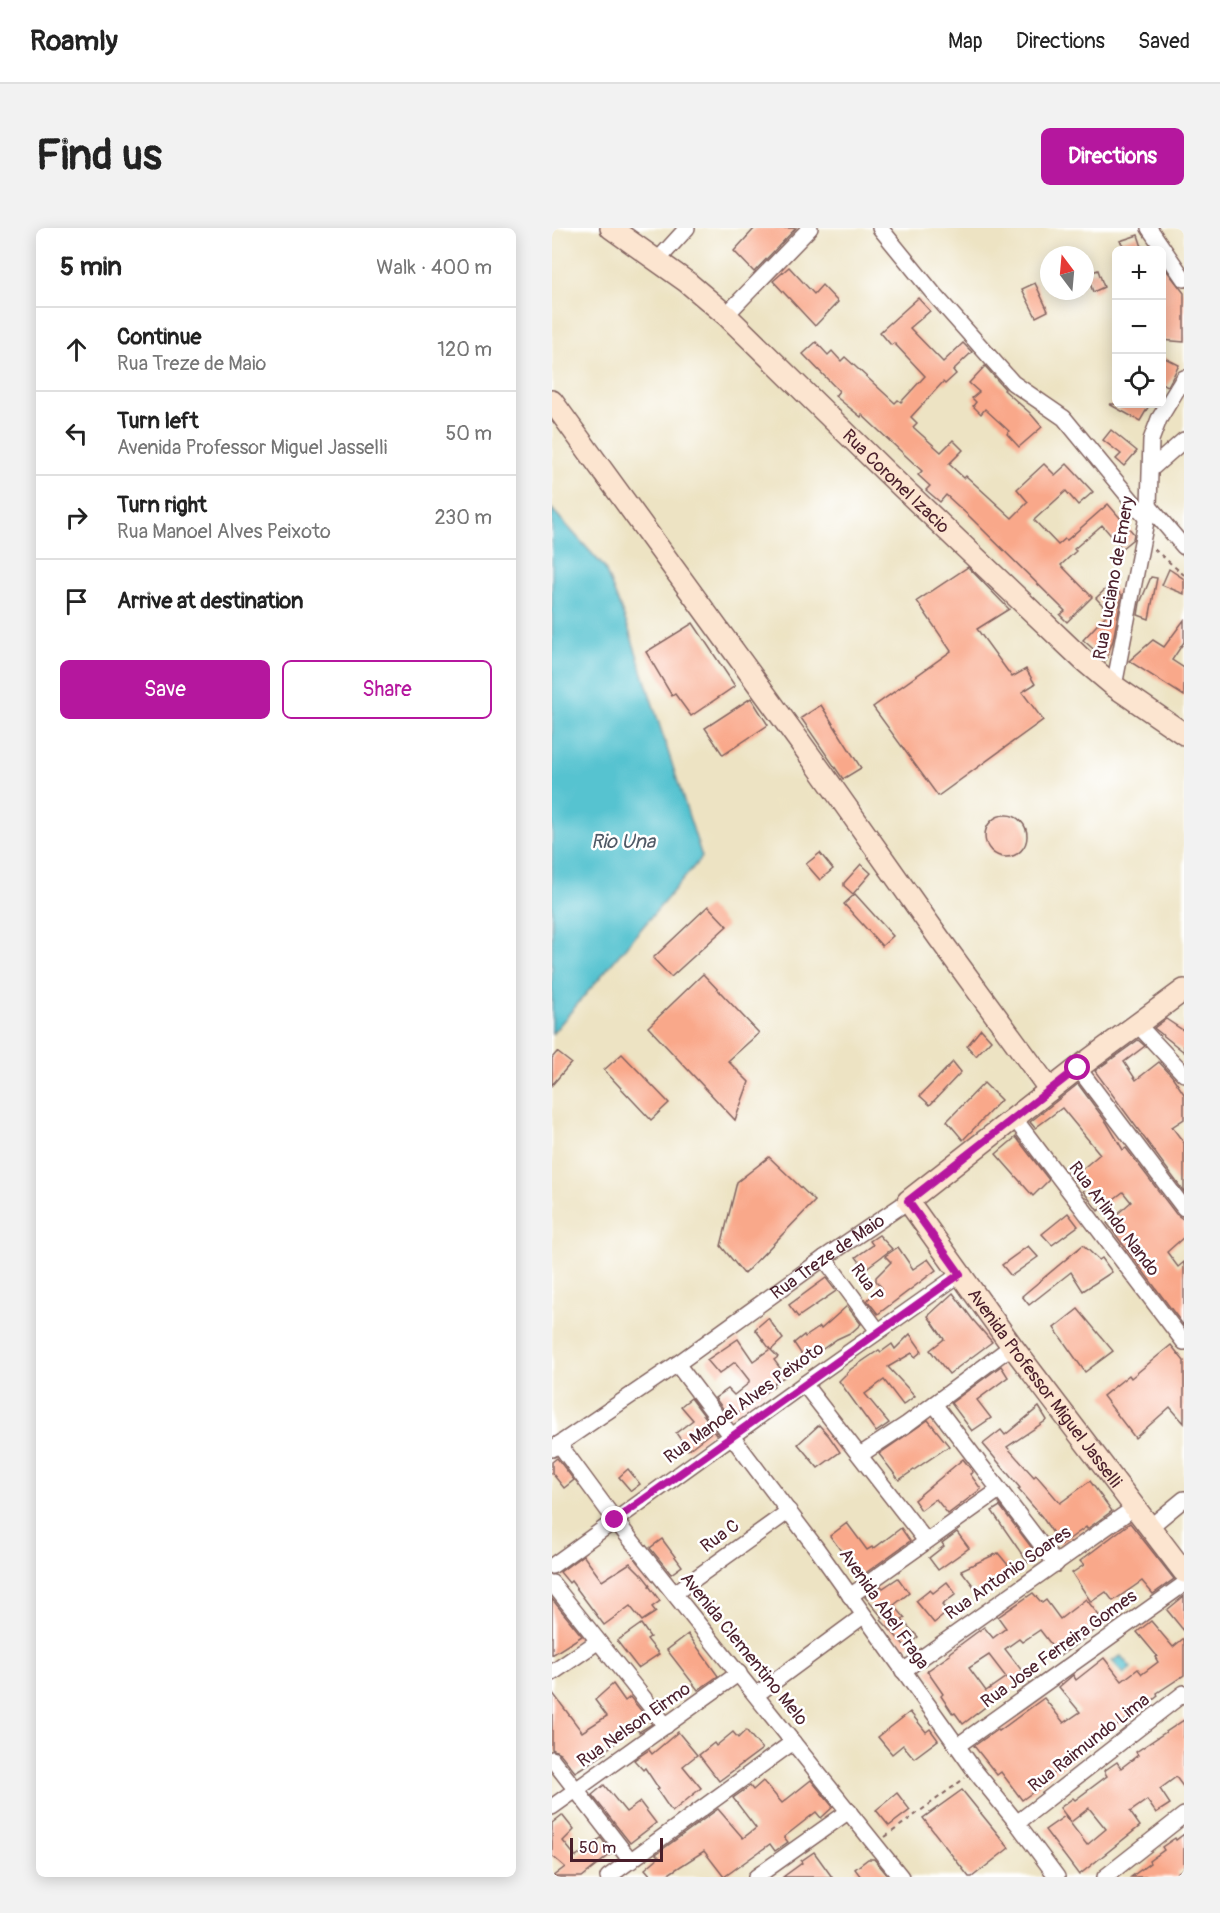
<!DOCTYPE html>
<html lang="en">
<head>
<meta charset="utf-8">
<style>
  body { margin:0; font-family:Pangolin,sans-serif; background:#f2f2f2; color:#222 }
  .controls { position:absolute; right:18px; top:18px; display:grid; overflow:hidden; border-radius:9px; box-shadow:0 3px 15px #0003 }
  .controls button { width:54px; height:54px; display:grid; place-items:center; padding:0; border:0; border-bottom:2px solid #e0e0e0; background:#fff; color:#222; font:30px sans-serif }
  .compass { position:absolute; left:488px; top:18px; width:54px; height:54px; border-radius:50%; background:#fff; box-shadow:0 3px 15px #0003; rotate:344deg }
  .scale { position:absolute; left:18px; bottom:15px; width:93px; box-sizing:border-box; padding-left:6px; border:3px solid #4a1f2b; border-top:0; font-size:16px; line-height:21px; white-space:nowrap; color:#4a1f2b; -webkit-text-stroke:4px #fff; paint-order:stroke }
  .stop { position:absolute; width:18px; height:18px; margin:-14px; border:4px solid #b5179e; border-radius:50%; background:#fff }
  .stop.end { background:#b5179e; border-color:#fff; box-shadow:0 2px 6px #0008 }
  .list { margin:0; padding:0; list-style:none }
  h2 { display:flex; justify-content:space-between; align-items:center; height:78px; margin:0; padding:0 24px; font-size:26px }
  h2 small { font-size:20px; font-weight:400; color:#767676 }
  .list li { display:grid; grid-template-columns:39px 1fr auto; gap:18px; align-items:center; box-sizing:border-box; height:84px; padding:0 24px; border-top:2px solid #e0e0e0 }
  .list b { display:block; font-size:22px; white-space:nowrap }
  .list p { margin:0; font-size:20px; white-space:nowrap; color:#767676 }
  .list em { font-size:20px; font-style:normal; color:#767676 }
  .actions { display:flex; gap:12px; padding:18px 24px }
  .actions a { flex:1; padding:14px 0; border:2px solid #b5179e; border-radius:9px; text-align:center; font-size:21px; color:#b5179e }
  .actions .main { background:#b5179e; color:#fff }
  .icon { flex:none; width:33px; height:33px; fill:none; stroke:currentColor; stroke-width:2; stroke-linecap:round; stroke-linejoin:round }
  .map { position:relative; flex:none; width:632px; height:1649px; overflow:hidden; border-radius:9px }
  header { display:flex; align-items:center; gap:36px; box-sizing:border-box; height:84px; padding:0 30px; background:#fff; border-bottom:2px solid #e0e0e0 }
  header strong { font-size:28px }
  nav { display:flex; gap:33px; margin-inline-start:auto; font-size:21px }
  .intro { display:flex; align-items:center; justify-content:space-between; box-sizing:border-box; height:144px; padding:0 36px }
  h1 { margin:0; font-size:42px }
  .button { padding:15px 27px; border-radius:9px; background:#b5179e; color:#fff; font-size:21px; font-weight:700 }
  main { display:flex; gap:36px; padding:0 36px }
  aside { flex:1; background:#fff; border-radius:9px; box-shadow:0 3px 15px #0003 }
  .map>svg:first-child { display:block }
  .water { fill:#57c3d0; stroke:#50717e; stroke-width:1.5 }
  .building { fill:#f9a88a; fill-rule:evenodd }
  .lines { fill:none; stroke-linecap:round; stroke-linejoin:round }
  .street-casing { stroke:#836460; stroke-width:18 }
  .secondary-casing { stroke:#836460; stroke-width:24 }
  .path { stroke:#836460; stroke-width:2; stroke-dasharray:4.5 4.5; stroke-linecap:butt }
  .street { stroke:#fff; stroke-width:15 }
  .secondary { stroke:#fce5d0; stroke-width:21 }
  .route { stroke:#b5179e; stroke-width:8 }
  .labels { text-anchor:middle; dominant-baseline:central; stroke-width:5; stroke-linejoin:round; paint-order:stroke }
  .street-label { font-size:18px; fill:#4a1f2b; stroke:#fff }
  .water-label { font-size:20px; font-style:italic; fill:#4f5865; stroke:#fff }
</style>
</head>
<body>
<header>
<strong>Roamly</strong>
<nav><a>Map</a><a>Directions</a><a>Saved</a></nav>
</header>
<div class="intro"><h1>Find us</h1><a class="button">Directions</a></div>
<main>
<aside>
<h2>5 min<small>Walk · 400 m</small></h2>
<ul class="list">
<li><svg class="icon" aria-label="ahead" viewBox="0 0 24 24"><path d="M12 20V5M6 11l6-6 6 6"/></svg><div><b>Continue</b><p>Rua Treze de Maio</p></div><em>120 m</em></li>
<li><svg class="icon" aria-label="left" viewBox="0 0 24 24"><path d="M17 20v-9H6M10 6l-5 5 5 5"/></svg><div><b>Turn left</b><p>Avenida Professor Miguel Jasselli</p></div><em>50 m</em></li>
<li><svg class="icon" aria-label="right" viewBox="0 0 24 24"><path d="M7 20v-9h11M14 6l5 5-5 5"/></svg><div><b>Turn right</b><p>Rua Manoel Alves Peixoto</p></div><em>230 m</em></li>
<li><svg class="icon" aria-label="arrive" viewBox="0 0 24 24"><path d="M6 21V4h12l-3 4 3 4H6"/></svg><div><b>Arrive at destination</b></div></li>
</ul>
<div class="actions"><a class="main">Save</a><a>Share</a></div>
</aside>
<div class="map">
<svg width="632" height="1649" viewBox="0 0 632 1649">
  <rect width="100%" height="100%" fill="#fff"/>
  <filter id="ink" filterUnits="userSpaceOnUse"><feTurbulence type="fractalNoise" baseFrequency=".0167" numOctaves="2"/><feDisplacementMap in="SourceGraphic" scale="12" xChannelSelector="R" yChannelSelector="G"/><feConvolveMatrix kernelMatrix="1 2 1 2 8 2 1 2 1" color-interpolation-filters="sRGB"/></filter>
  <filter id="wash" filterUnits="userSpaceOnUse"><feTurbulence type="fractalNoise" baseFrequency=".008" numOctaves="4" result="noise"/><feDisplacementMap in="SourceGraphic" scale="24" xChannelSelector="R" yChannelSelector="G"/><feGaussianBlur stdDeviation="1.35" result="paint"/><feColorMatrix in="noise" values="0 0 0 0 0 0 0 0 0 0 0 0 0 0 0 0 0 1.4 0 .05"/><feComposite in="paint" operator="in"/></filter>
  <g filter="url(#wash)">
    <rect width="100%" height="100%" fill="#ede3c3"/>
    <g class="water">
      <polygon points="0,281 52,339 76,399 150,629 0,806"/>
      <polygon points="569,1428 579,1440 572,1446 560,1433"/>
    </g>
    <g id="blocks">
      <g class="building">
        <polygon points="203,0 244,0 202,44 182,23"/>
        <polygon points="586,7 591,22 575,22 568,13"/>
        <polygon points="609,35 632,65 632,114 609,112"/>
        <polygon points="237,39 262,66 270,57 286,74 263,98 221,53"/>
        <polygon points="546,42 552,59 541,64 535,46"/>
        <polygon points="483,55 496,83 484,89 470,61"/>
        <polygon points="366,70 378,83 358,100 391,134 411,115 420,124 401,142 404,146 393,156 391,154 359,189 365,195 361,199 389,224 401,212 411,222 397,236 412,250 414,248 460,290 476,274 465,261 492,236 503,247 515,236 541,264 526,277 514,263 482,292 506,317 513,311 515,312 556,276 582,306 581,311 570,320 550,297 522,321 524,323 509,337 540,369 515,394 508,387 513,383 418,289 394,267 388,274 374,262 378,258 366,247 370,243 310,187 309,189 283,168 287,163 251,126 264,114 276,127 280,123 289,133 293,129 343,175 346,172 349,174 373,148 342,115 339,117 328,104"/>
        <polygon points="609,128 627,137 616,158 609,155"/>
        <polygon points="433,138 453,161 452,162 478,185 490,199 467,219 455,206 457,203 433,181 429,186 421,178 424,174 420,170 427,164 417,155"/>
        <polygon points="557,176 598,176 588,193"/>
        <polygon points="559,202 585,223 572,238 564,231 569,226 551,212"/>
        <polygon points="416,339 457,381 425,401 460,449 474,441 483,456 470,464 491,492 386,568 321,479 399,423 365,373"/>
        <polygon points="617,341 632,351 632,366 610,357"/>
        <polygon points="599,349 605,350 597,391 586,387 588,375"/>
        <polygon points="558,357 570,367 561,412 554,432 531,412 557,384 544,370"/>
        <polygon points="632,392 632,414 620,432 632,440 632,468 577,433 601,412 612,419"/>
        <polygon points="141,395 183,458 139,488 123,466 120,468 94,424"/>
        <polygon points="199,470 216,497 171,527 153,500"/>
        <polygon points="269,477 309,540 291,551 249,490"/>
        <circle cx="454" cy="608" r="21"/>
        <polygon points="268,625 281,641 268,652 254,636"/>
        <polygon points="309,636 319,645 301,666 292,658 292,655"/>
        <polygon points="303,666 341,708 330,718 292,676"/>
        <polygon points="156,678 175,698 119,749 101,730"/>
        <polygon points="151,746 207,805 176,833 197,854 183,892 96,799"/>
        <polygon points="614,791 632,803 632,824 602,800"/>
        <polygon points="429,801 439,812 424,828 415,818"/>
        <polygon points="586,812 593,818 572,834 584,852 607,834 620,848 632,866 632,891 620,899 632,915 632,964 543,843"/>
        <polygon points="5,824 19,835 0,857 0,830"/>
        <polygon points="70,826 117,875 99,892 52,842"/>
        <polygon points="401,834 409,844 378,877 368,868"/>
        <polygon points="432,855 449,872 411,912 395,893"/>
        <polygon points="526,856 555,895 571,922 574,920 624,986 632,992 632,1009 615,1024 626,1039 632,1034 632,1098 555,995 579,974 571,964 546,983 531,963 533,961 522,948 548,926 510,880 483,900 478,894"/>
        <polygon points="464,909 497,952 481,968 444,926"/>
        <polygon points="217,929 263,973 192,1046 169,1018 185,954"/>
        <polygon points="516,985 526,998 500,1017 490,1006"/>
        <polygon points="327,1007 340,1021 313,1041 304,1029 321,1017 318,1013"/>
        <polygon points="531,1017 547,1032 550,1030 560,1044 531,1063 519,1044 477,1077 470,1068"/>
        <polygon points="476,1018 486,1029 459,1048 450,1037"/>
        <polygon points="346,1019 361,1041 376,1031 384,1042 326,1086 315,1072 330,1060 324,1053 324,1049 339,1034 333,1028"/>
        <polygon points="274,1050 284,1063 246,1089 237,1077"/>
        <polygon points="401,1065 421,1092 440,1114 397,1146 378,1122 392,1111 376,1088"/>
        <polygon points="295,1078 309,1096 300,1104 285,1111 254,1133 242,1115 252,1107 253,1109 268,1099 269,1101"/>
        <polygon points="526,1081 561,1123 533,1144 502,1100"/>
        <polygon points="216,1090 231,1111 219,1122 226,1129 222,1132 234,1148 220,1156 222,1158 178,1190 163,1170 176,1161 182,1167 197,1155 197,1152 183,1134 167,1146 155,1132 186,1111 201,1133 218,1121 203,1101"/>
        <polygon points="358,1106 370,1123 363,1129 360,1125 336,1139 363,1168 351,1177 332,1152 313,1166 337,1195 324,1204 287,1153 299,1141 327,1122 329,1124 340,1116 343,1121"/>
        <polygon points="619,1117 632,1133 632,1195 618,1179 583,1210 551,1168 577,1147 579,1150"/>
        <polygon points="449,1138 456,1149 425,1172 439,1190 420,1203 399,1175"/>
        <polygon points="139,1170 166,1206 164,1207 161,1203 136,1222 124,1205 141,1192 129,1178"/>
        <polygon points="487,1179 495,1192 455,1219 482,1249 484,1247 508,1275 538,1253 560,1283 535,1301 534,1299 509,1317 490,1289 466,1261 468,1260 431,1216 449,1202 453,1207"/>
        <polygon points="376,1192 397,1218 347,1252 327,1226"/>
        <polygon points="267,1197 277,1208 288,1224 266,1240 246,1216"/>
        <polygon points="5,1230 22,1252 12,1260 0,1245 0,1234"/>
        <polygon points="411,1231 421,1244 418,1246 429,1261 396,1286 384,1271 369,1282 362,1272"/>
        <polygon points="76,1241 88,1256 79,1263 67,1249"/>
        <polygon points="448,1278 486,1328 476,1335 440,1283"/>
        <polygon points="295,1295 315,1322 320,1319 321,1321 349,1300 358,1313 308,1349 278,1308"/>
        <polygon points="578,1295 622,1351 601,1366 590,1353 561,1373 554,1364 539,1374 520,1345 532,1337 528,1333"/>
        <polygon points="405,1304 417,1320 386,1342 377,1330 392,1318 390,1315"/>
        <polygon points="110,1311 130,1338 119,1346 98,1320"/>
        <polygon points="446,1325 461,1343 448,1354 445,1351 427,1365 409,1342"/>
        <polygon points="31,1327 50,1353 78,1335 91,1348 98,1357 97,1358 108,1373 100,1379 104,1384 90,1393 78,1378 52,1397 19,1353 17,1355 8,1344"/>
        <polygon points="346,1350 357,1365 342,1377 353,1390 350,1392 366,1409 354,1419 329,1392 331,1390 313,1369 329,1358 331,1360"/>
        <polygon points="395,1354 404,1366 390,1377 396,1384 382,1395 364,1373 378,1362 381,1365"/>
        <path d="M481 1365 490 1375 494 1372 508 1391 534 1371 553 1395 508 1428 488 1402 470 1414 467 1411 453 1421 474 1448 411 1496 403 1485 401 1486 389 1468 391 1466 375 1443 398 1427 397 1425 432 1399 441 1410 454 1400 446 1389ZM437 1427 454 1449 434 1463 417 1440Z"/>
        <polygon points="632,1368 632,1403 615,1382"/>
        <polygon points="0,1371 30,1408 0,1427"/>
        <polygon points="599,1393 621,1419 632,1410 632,1447 605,1465 606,1468 586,1484 562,1500 561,1498 539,1514 541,1516 486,1557 488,1559 470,1572 449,1544 445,1547 422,1518 446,1501 447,1503 492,1470 512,1495 528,1484 507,1459 521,1447 524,1452 552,1430 570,1453 586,1441 590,1446 606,1434 603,1429 605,1428 585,1404"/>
        <polygon points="89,1396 98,1409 95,1411 107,1426 86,1440 65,1413"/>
        <polygon points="136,1406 166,1448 146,1462 115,1422"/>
        <polygon points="61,1456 73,1473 78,1469 100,1496 87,1504 81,1496 64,1508 67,1512 53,1523 54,1525 23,1544 8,1525 0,1521 0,1464 30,1504 55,1488 43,1472"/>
        <polygon points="358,1484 374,1504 378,1501 386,1512 362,1530 351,1517 340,1526 326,1509"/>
        <polygon points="632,1492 632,1560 624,1549 608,1561 618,1576 604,1585 595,1572 578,1584 588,1598 527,1647 493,1602 513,1588 535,1617 554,1601 537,1580 519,1594 508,1580 521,1570 523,1572 555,1548 552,1543 565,1534 569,1540 586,1527 584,1524"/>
        <polygon points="194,1502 210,1521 167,1553 147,1527 162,1515 164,1518 181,1504 186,1510"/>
        <polygon points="126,1504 145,1527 131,1538 149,1560 120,1584 105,1562 107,1561 93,1540 91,1542 82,1532 97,1522 100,1526"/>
        <polygon points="259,1552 281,1579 269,1590 264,1584 232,1609 236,1614 223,1623 218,1616 172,1649 152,1623 112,1649 100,1649 93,1641 107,1629 104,1626 166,1581 191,1610 204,1600 181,1570 198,1558 201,1562 211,1553 230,1575"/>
        <polygon points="52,1557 74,1584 88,1574 104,1595 78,1615 40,1567"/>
        <polygon points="410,1562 457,1620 420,1649 417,1649 371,1590"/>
        <polygon points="345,1565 358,1582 337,1598 324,1582"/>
        <polygon points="10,1587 22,1602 11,1613 24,1629 49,1610 60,1625 30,1649 0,1649 13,1639 0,1628 0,1595"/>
        <polygon points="632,1606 632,1640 625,1645 629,1649 579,1649 598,1635 597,1633 612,1622 610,1619 623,1610 624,1612"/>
        <polygon points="262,1624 280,1649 231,1649 250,1635 249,1633"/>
        <polygon points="316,1631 322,1631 337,1649 309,1649 303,1641"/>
      </g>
    </g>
  </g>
  <g filter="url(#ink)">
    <use href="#blocks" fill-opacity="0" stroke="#836460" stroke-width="1.5"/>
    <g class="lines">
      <defs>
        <g id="street">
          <polyline points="328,0 381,65 461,155 512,190 595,291"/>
          <polyline points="597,0 632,51"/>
          <polyline points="105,33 135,0"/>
          <polyline points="174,87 258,0"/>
          <polyline points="599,241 632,212"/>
          <polyline points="597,278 632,319"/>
          <polyline points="562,458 597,278 599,212 607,191 632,150"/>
          <polyline points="586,797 632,846"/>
          <polyline points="526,840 632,980"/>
          <polyline points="462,890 632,1114"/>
          <polyline points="272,1030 326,1103"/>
          <polyline points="125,1136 265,1321 423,1543 465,1595 505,1649"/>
          <polyline points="252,1156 374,1313"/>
          <polyline points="382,1176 504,1336"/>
          <polyline points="7,1216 63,1292 349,1649"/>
          <path id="s1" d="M0 1221 125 1136 272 1030 356 973"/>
          <polyline points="308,1227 355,1196 460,1118"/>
          <polyline points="598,1299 632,1271"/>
          <polyline points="0,1338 252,1156 408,1046"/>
          <polyline points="0,1355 114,1498"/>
          <polyline points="123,1365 237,1283"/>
          <polyline points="298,1368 447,1262"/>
          <polyline points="351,1443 583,1279"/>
          <polyline points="0,1445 45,1414"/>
          <polyline points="204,1467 311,1388"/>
          <polyline points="405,1518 632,1356"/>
          <polyline points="0,1531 79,1633"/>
          <polyline points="0,1579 187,1445"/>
          <polyline points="465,1595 632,1465"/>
          <polyline points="56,1649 241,1514"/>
          <polyline points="204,1649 297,1583"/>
          <polyline points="553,1649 632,1587"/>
        </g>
        <g id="secondary">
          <path id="s2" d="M59 0 135 54 174 87 333 243 531 432 562 458 632 506"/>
          <polyline points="0,173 269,543 387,710 498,862"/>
          <path id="s3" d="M632 762 526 840 356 973 460 1118 632 1344"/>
        </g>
      </defs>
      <use href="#street" class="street-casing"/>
      <use href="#secondary" class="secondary-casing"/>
      <g class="path">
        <polyline points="602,321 632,347"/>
        <polyline points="333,1609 413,1550"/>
      </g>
      <use href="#street" class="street"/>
      <use href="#secondary" class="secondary"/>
    </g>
  </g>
  <g class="lines" filter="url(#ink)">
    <polyline class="route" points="63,1292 408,1046 356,973 526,840"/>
  </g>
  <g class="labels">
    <g class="street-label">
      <text stroke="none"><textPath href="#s2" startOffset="382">Rua Coronel Izacio</textPath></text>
      <text transform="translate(562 350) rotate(-80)">Rua Luciano de Emery</text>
      <text transform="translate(562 991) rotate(53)">Rua Arlindo Nando</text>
      <text stroke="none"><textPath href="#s1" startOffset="336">Rua Treze de Maio</textPath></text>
      <text transform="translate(315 1055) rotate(54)">Rua P</text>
      <text stroke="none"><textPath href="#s3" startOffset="579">Avenida Professor Miguel Jasselli</textPath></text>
      <text transform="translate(192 1175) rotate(-36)">Rua Manoel Alves Peixoto</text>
      <text transform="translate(168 1308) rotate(-36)">Rua C</text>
      <text transform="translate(456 1345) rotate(-35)">Rua Antonio Soares</text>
      <text transform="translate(332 1381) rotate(55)">Avenida Abel Fraga</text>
      <text transform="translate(192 1421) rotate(51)">Avenida Clementino Melo</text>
      <text transform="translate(507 1421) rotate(-36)">Rua Jose Ferreira Gomes</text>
      <text transform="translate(82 1497) rotate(-35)">Rua Nelson Eirmo</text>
      <text transform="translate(537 1515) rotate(-38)">Rua Raimundo Lima</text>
    </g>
    <g class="water-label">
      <text x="71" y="613">Rio Una</text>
    </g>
  </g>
</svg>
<div class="controls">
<button>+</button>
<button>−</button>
<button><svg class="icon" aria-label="locate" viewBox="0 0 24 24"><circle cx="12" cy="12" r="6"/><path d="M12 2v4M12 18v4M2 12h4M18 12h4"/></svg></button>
</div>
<svg class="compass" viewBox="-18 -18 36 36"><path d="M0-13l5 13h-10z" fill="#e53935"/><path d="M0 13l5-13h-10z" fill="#767676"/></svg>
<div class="scale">50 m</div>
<div class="stop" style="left:526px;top:840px"></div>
<div class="stop end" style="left:63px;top:1292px"></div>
</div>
</main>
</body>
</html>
